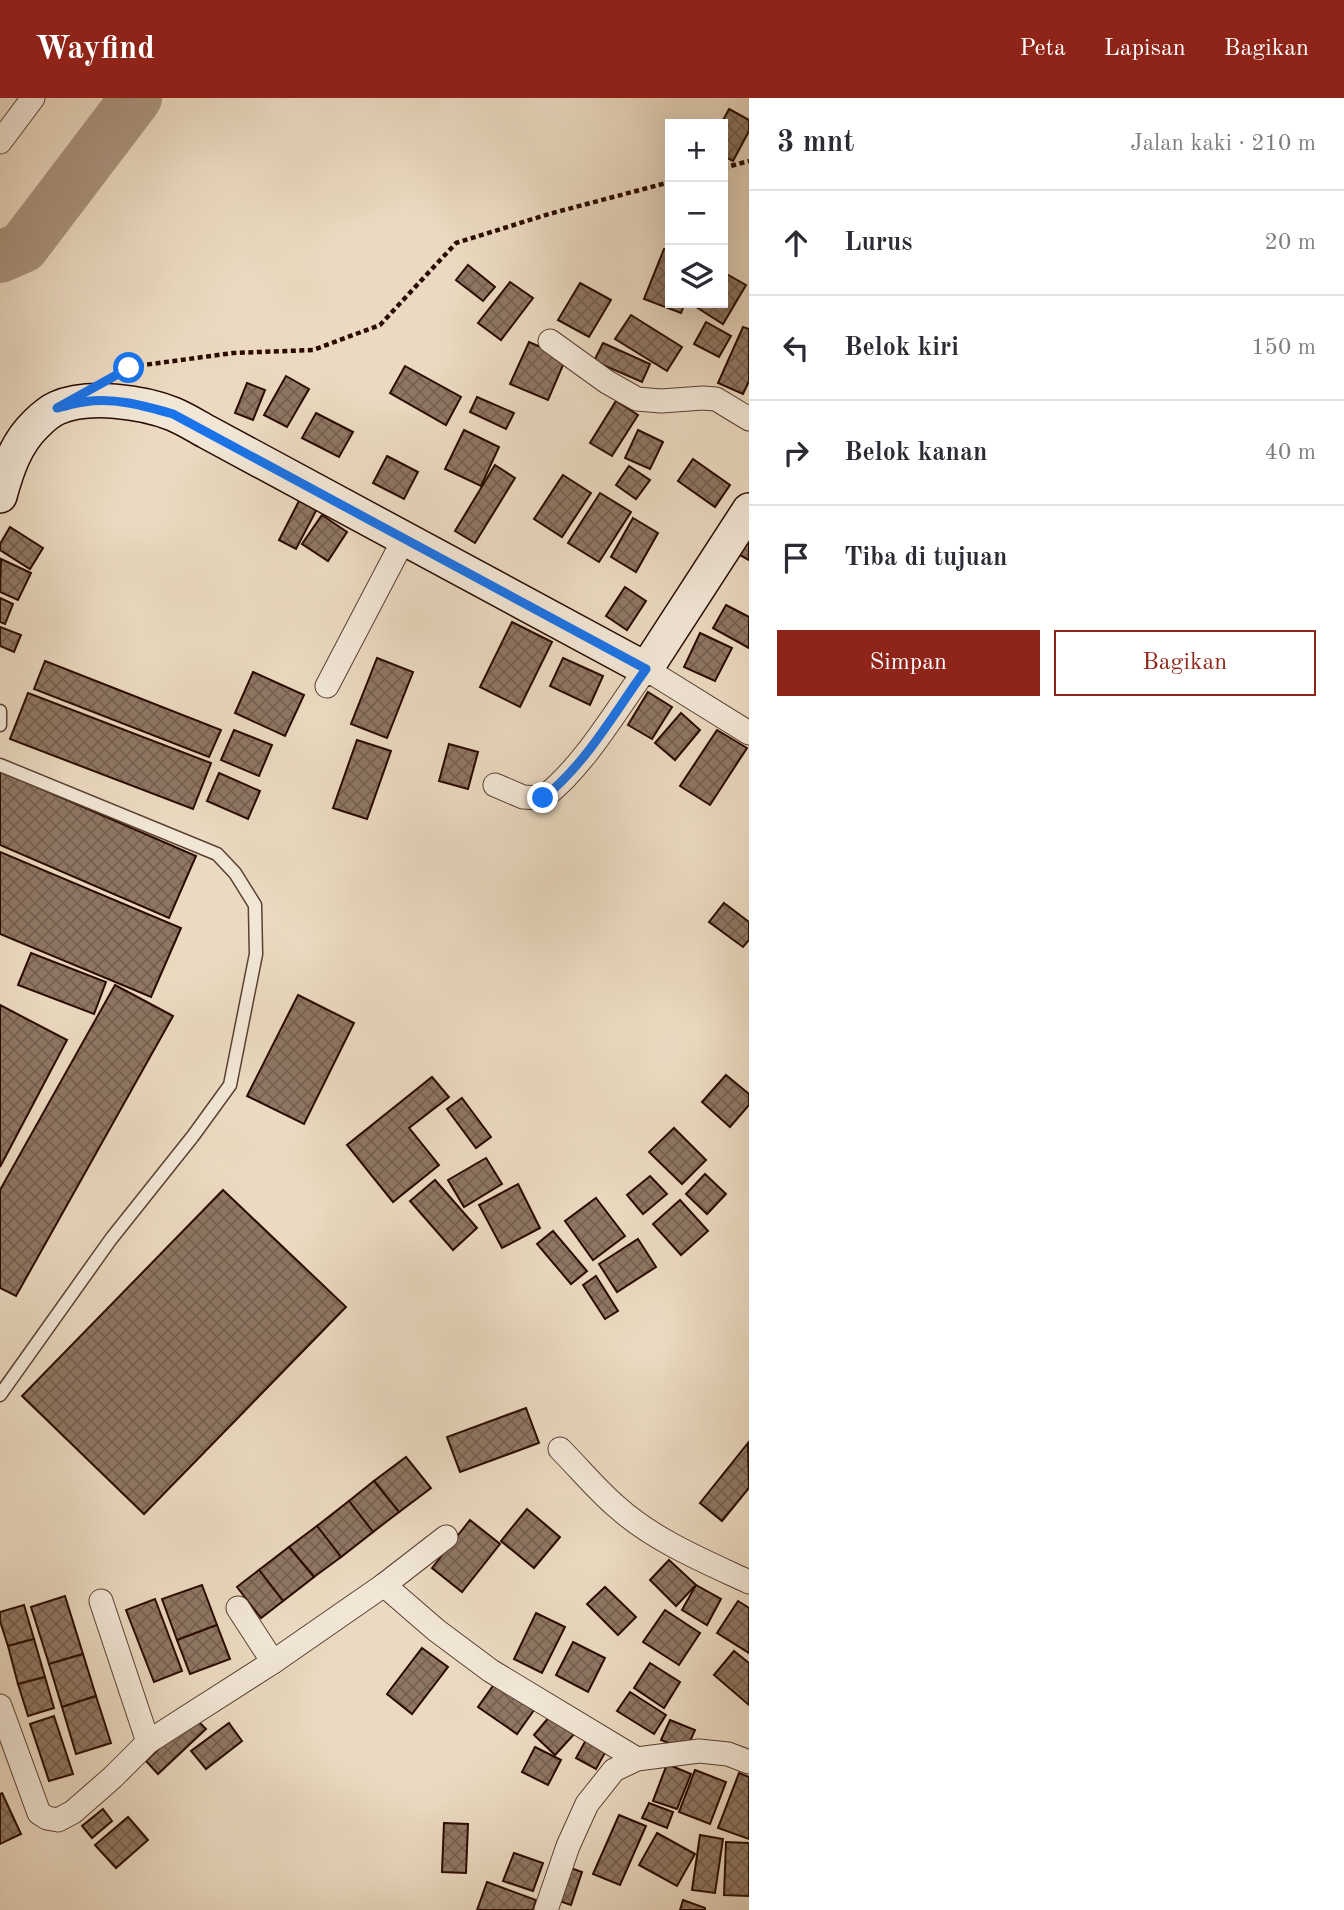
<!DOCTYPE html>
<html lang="id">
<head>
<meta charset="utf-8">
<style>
  body { margin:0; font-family:"Old Standard TT",serif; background:#f2f2f3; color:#2b2b33 }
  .controls { position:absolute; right:21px; top:21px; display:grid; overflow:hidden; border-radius:0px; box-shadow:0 7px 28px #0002 }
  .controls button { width:63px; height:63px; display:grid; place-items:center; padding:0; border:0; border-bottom:2px solid #e1e1e2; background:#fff; color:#2b2b33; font:35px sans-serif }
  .stop { position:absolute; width:21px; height:21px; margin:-16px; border:5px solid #1a73e8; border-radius:50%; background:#fff }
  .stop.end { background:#1a73e8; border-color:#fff; box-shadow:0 2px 7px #0008 }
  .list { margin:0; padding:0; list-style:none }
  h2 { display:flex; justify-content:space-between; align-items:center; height:91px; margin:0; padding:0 28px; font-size:30px }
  h2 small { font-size:23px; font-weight:400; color:#7c7c81 }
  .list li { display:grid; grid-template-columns:46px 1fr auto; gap:21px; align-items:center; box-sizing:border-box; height:105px; padding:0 28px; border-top:2px solid #e1e1e2 }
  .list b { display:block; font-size:26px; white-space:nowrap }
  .list em { font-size:23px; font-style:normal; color:#7c7c81 }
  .actions { display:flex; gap:14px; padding:21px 28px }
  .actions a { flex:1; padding:16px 0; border:2px solid #8f2418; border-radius:0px; text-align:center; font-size:24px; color:#8f2418 }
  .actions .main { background:#8f2418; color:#fff }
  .icon { flex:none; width:38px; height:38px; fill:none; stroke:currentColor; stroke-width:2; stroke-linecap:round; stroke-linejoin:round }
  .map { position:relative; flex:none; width:749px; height:1812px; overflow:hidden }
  header { display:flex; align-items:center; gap:42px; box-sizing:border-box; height:98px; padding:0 35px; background:#8f2418; color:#fff }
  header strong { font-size:33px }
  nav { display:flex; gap:38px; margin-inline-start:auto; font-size:24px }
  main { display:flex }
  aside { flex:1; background:#fff }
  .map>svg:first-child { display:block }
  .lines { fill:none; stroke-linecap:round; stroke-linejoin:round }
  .river { stroke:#aa947f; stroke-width:52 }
  .building { fill:url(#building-cross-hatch); stroke:#2b0b00; stroke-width:2 }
  .lane-casing { stroke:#5b3f30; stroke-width:15 }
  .street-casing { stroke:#5b3f30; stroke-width:25 }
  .secondary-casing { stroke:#2b0b00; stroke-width:36 }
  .path { stroke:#2b0b00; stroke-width:4.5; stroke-dasharray:5 3.5; stroke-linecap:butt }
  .lane { stroke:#f2e7d7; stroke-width:12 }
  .street { stroke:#f2e7d7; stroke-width:23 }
  .secondary { stroke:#f2e7d7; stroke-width:33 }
  .route { stroke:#1a73e8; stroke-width:9 }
</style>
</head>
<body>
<header>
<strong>Wayfind</strong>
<nav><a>Peta</a><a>Lapisan</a><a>Bagikan</a></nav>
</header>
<main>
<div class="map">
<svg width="749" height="1812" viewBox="0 0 749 1812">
  <defs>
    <pattern id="building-cross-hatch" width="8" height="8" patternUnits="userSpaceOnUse" patternTransform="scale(1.75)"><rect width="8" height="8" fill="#8f7764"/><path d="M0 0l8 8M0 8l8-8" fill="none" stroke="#756050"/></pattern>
  </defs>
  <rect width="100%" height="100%" fill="#ebdac1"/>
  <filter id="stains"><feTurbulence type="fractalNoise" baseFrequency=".00286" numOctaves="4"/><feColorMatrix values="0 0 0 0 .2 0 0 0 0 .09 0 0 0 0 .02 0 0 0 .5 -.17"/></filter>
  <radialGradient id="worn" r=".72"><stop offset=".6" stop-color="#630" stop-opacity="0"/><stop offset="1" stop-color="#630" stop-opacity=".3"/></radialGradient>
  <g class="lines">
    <polyline class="river" points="0,159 23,149 136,0"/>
  </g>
  <g class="building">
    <polygon points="729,11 749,22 749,33 733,63 723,58 723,26 721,26"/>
    <polygon points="664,151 670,153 670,205 685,205 681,215 644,201"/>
    <polygon points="468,167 495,189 483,203 456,182"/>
    <polygon points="723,174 746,187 723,226 696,209 698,205 723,205"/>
    <polygon points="510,184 533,200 501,242 478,225"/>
    <polygon points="580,185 611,202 589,239 558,222"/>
    <polygon points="631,217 682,249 667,273 615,241"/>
    <polygon points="706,224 731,238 719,259 694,246"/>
    <polygon points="743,229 749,231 749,283 743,296 718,285"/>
    <polygon points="529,244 566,260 548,302 510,286"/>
    <polygon points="603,245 650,266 642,284 594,263"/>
    <polygon points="405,268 461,299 446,327 390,295"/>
    <polygon points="286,278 309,291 287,329 264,317"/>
    <polygon points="247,285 265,292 253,322 235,315"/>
    <polygon points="477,299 514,315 506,331 470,314"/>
    <polygon points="616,303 638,317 612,358 590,345"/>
    <polygon points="316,315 353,334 339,359 302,340"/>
    <polygon points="464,332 499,349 481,388 445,371"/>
    <polygon points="638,332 663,344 650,371 625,360"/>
    <polygon points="387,358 418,374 404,401 373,385"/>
    <polygon points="693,361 730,387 715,409 678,383"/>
    <polygon points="495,367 515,380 475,445 455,433"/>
    <polygon points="629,368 650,382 636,401 616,387"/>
    <polygon points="563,377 591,395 562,439 534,421"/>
    <polygon points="600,395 631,414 599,464 568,445"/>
    <polygon points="300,401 317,411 296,451 279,442"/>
    <polygon points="322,417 347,434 328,463 302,446"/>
    <polygon points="633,420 658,435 636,474 611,459"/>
    <polygon points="10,429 43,450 30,471 0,452 0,446"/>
    <polygon points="749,438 749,462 740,457"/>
    <polygon points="1,461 31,475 18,502 0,494"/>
    <polygon points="625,489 646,503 627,532 606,518"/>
    <polygon points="0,500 13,506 5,526 0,524"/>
    <polygon points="726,507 749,519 749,550 713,530"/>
    <polygon points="512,524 552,544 520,609 480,589"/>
    <polygon points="0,529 21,537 14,554 0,548"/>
    <polygon points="700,535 732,550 715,583 684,569"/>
    <polygon points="377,560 413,574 387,640 351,626"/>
    <polygon points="563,560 603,578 590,607 550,588"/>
    <polygon points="45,563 221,632 209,659 34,591"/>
    <polygon points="253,574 304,597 285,638 235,615"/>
    <polygon points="648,594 672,609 652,641 628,627"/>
    <polygon points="28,595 211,665 193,711 10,641"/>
    <polygon points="681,615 700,632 675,662 655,645"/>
    <polygon points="234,632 272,647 259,678 221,662"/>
    <polygon points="717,632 747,650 710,707 680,688"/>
    <polygon points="357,642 391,653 367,721 333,710"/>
    <polygon points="449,646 478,654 468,691 439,683"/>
    <polygon points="0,673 196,758 169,820 0,747"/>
    <polygon points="219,675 260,693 248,721 207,703"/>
    <polygon points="0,754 181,830 151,899 0,836"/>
    <polygon points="724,805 749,824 749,842 743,849 709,824"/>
    <polygon points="31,855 106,884 94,916 18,887"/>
    <polygon points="115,887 173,918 16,1198 0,1190 0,1092"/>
    <polygon points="298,897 354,925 304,1026 247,998"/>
    <polygon points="0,907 67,942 0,1069"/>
    <polygon points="726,977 749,996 749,1007 730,1029 702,1004"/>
    <polygon points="432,979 449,999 409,1030 439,1067 393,1104 347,1047"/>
    <polygon points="462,1000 491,1039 476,1050 447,1011"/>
    <polygon points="674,1030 706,1062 682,1086 649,1054"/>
    <polygon points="486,1060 502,1086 464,1109 448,1082"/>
    <polygon points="705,1076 726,1096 707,1116 686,1096"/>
    <polygon points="650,1078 667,1096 643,1116 627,1097"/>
    <polygon points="435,1082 477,1130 453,1152 410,1103"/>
    <polygon points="518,1086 540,1130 502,1150 479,1107"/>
    <polygon points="223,1092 346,1209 144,1416 22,1298"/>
    <polygon points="596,1100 625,1138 593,1162 565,1123"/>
    <polygon points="680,1102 708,1133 681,1157 653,1126"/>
    <polygon points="553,1133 587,1173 571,1186 537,1146"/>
    <polygon points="638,1141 656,1169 617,1194 599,1166"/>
    <polygon points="596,1178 618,1213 605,1221 583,1187"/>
    <polygon points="526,1310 539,1345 460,1374 447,1339"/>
    <polygon points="748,1345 749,1390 722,1423 700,1405"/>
    <polygon points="406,1359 431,1390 399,1414 374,1383"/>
    <polygon points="374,1383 399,1414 373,1434 349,1403"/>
    <polygon points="349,1403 373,1434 341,1459 317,1428"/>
    <polygon points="527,1411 560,1439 534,1470 501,1443"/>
    <polygon points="470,1422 500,1446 462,1494 432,1470"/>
    <polygon points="317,1428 341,1459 314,1479 289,1449"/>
    <polygon points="289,1449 314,1479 283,1503 259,1472"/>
    <polygon points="669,1462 696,1487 676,1508 650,1482"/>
    <polygon points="259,1472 283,1503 261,1520 237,1489"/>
    <polygon points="202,1487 217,1527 177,1542 162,1501"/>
    <polygon points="696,1487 721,1501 707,1527 682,1512"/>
    <polygon points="605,1489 636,1519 618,1537 587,1506"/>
    <polygon points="65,1498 83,1556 49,1566 31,1509"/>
    <polygon points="155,1501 182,1573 154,1584 126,1512"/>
    <polygon points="738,1503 749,1510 749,1555 717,1535"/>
    <polygon points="24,1507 34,1541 8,1548 0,1523 0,1514"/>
    <polygon points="665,1512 700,1535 679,1567 643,1544"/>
    <polygon points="536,1515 565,1529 542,1575 514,1561"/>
    <polygon points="217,1527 230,1561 190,1576 177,1542"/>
    <polygon points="34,1541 45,1579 18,1586 8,1548"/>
    <polygon points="573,1544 605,1560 588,1594 556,1577"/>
    <polygon points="422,1550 448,1569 412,1616 387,1596"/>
    <polygon points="734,1553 749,1565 749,1607 714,1577"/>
    <polygon points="83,1556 96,1598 62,1609 49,1566"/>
    <polygon points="650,1565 680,1584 664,1610 634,1590"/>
    <polygon points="45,1579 54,1610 28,1618 18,1586"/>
    <polygon points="495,1585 534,1612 517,1636 478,1609"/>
    <polygon points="630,1594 666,1617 654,1636 617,1613"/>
    <polygon points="96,1598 111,1645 76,1656 62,1609"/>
    <polygon points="555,1612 577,1633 555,1657 534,1637"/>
    <polygon points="54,1618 73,1676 49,1683 30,1626"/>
    <polygon points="193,1618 206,1631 158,1676 146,1663"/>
    <polygon points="670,1622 695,1632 686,1652 661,1642"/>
    <polygon points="229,1625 242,1643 206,1671 191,1653"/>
    <polygon points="587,1640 607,1651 596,1671 576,1660"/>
    <polygon points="535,1649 561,1662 548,1687 522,1674"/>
    <polygon points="667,1666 691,1676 677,1711 653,1703"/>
    <polygon points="695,1672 726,1684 710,1726 679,1714"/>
    <polygon points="739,1675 749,1679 749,1741 718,1730"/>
    <polygon points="2,1695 21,1736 0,1746 0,1696"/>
    <polygon points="649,1705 673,1714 667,1730 642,1720"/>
    <polygon points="103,1711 112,1723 92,1740 82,1728"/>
    <polygon points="619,1717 646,1728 620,1787 593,1776"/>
    <polygon points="128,1719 148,1742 116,1770 95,1747"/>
    <polygon points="444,1725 468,1726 466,1775 442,1774"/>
    <polygon points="657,1735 695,1756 677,1788 639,1767"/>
    <polygon points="700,1737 723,1741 715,1795 692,1792"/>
    <polygon points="726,1744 749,1745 749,1798 724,1797"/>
    <polygon points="514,1755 543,1765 533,1793 503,1783"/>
    <polygon points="568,1769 582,1774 571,1807 556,1802"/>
    <polygon points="487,1784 536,1802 533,1812 477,1812"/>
    <polygon points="683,1802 705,1810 705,1812 680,1812"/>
  </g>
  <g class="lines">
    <defs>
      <g id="lane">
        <polyline points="0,613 0,627"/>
        <polyline points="0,667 217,756 235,775 255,807 256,856 230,987 193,1038 111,1141 0,1297"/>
      </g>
      <g id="street">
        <polyline points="0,44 33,0"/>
        <polyline points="550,243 607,284 637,301 661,303 703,300 716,301 749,321"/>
        <polyline points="327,588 404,441"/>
        <path d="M495 687 523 699 543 700C585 667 614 615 646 571L749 635"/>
        <path d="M560 1351C579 1370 597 1392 617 1409 655 1443 704 1463 749 1484"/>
        <polyline points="384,1487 436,1532 491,1573 637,1661"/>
        <polyline points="101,1503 148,1644"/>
        <polyline points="238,1510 273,1564"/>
        <polyline points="0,1608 39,1715 47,1720 58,1722 73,1714 113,1679 148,1644 273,1564 384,1487 446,1439"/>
        <polyline points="546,1812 568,1748 587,1706 614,1672 637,1661 699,1653 728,1656 749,1664"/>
      </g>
      <path id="secondary" d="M0 398C7 372 16 345 36 326 41 321 50 313 57 310 88 296 143 304 173 316 185 321 196 328 207 334L646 571 749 412"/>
    </defs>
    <use href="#lane" class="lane-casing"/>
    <use href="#street" class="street-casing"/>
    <use href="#secondary" class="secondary-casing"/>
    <g class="path">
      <polyline points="723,70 749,63"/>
      <polyline points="123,273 129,269 233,255 313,252 380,227 456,145 549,116 670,84"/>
    </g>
    <use href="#lane" class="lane"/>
    <use href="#street" class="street"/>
    <use href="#secondary" class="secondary"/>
  </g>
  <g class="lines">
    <path class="route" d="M129 270 57 310C66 308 75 305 84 304 114 299 145 308 173 316L646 571C614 615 586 666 543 700"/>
  </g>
  <rect width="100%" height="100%" filter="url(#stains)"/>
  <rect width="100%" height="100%" fill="url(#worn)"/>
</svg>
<div class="controls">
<button>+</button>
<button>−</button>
<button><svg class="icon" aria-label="layers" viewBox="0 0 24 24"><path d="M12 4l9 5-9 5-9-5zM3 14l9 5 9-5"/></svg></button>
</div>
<div class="stop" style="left:129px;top:270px"></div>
<div class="stop end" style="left:543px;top:700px"></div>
</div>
<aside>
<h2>3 mnt<small>Jalan kaki · 210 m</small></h2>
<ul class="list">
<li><svg class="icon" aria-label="ahead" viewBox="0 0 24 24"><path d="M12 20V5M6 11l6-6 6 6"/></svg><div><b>Lurus</b></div><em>20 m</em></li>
<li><svg class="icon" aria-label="left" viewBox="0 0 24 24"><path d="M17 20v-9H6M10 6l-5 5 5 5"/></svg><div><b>Belok kiri</b></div><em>150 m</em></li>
<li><svg class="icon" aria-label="right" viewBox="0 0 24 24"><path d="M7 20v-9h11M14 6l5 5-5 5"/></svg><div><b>Belok kanan</b></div><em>40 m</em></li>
<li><svg class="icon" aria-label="arrive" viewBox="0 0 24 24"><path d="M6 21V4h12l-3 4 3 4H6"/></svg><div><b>Tiba di tujuan</b></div></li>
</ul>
<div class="actions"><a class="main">Simpan</a><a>Bagikan</a></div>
</aside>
</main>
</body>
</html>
